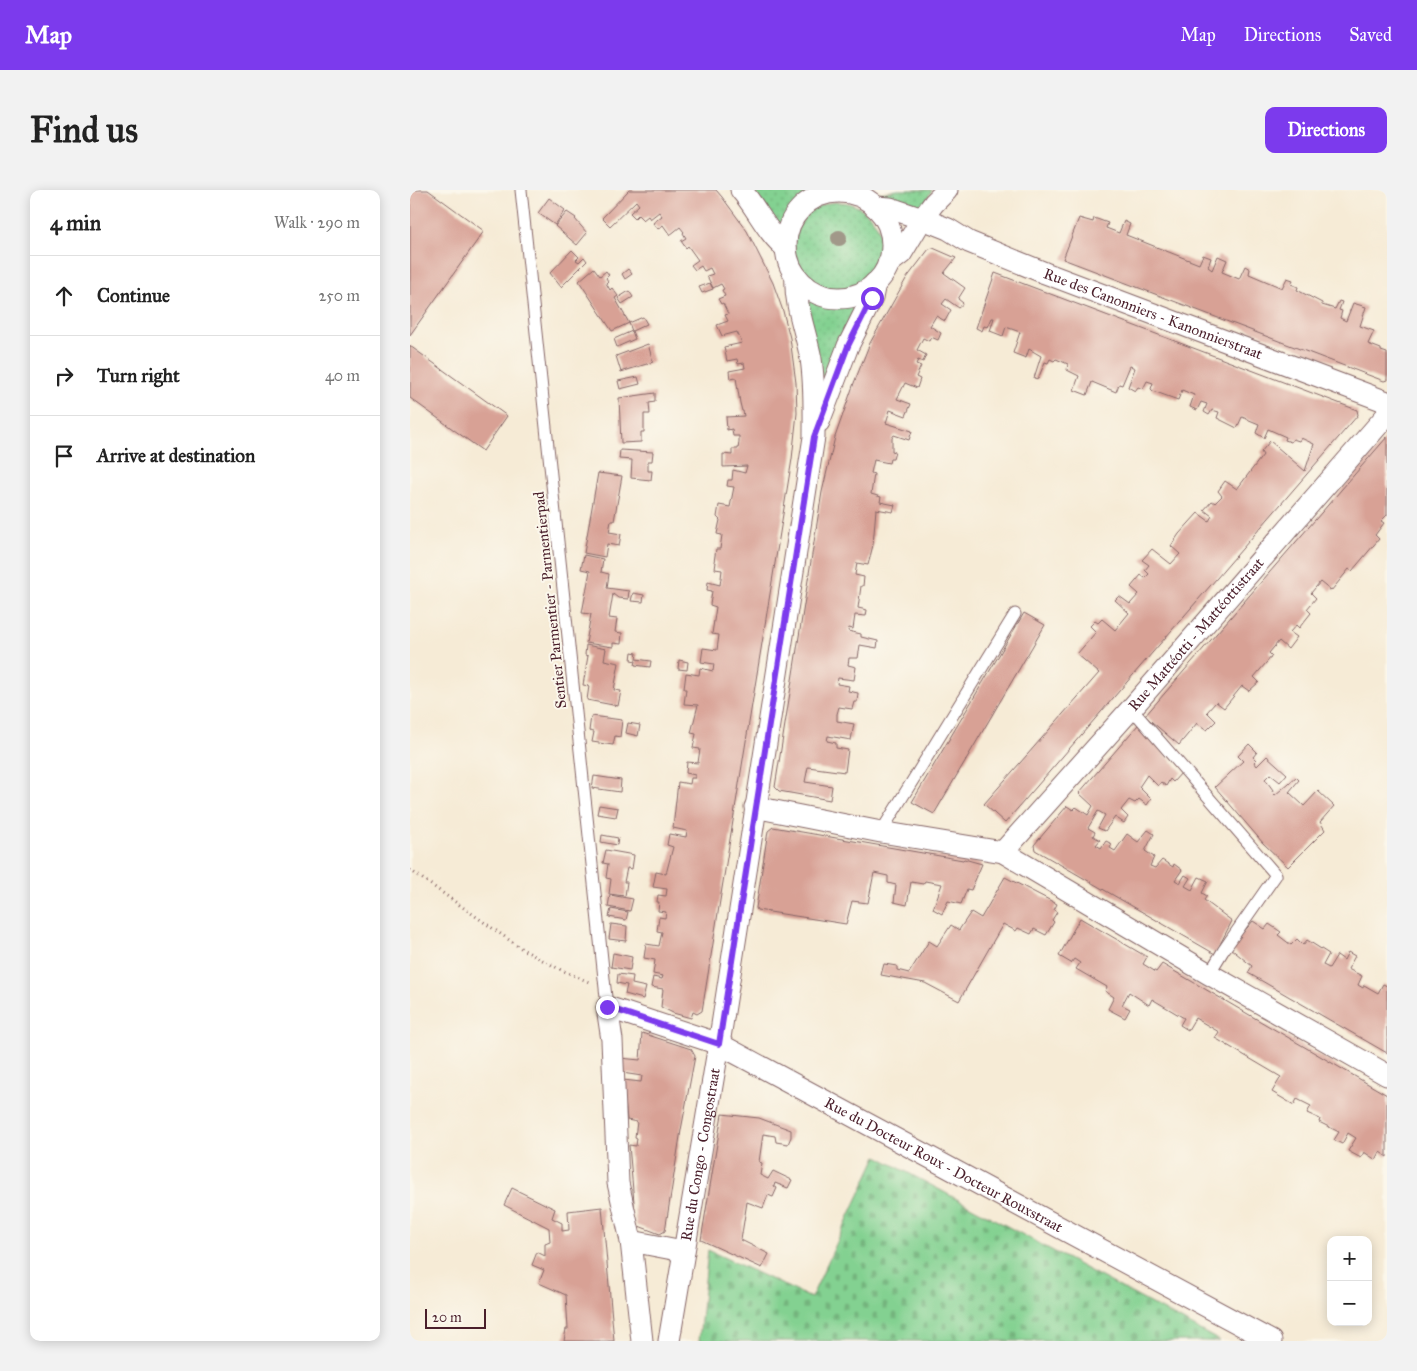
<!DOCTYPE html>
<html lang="en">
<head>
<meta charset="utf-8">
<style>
  body { margin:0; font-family:"IM FELL Great Primer",serif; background:#f2f2f2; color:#222 }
  .controls { position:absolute; right:15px; bottom:15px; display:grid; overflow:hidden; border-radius:10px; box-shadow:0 2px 12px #0003 }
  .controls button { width:45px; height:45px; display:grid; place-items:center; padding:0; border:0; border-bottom:1px solid #e0e0e0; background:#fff; color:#222; font:25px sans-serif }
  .scale { position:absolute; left:15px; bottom:12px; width:61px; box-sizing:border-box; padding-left:5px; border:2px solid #4a1f2b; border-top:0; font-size:14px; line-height:18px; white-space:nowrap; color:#4a1f2b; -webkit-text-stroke:4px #fbf7ec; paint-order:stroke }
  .stop { position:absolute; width:15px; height:15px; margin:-11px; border:4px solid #7c3aed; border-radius:50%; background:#fff }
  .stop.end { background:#7c3aed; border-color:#fff; box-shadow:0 1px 5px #0008 }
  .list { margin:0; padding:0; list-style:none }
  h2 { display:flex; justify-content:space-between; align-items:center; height:65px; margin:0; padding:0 20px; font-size:21px }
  h2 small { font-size:16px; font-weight:400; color:#767676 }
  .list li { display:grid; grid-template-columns:32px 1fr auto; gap:15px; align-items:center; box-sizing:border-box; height:80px; padding:0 20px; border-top:1px solid #e0e0e0 }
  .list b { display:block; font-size:19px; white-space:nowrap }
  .list em { font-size:16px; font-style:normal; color:#767676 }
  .icon { flex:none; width:28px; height:28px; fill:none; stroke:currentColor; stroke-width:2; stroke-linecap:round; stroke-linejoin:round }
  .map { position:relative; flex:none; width:977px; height:1151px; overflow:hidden; border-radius:10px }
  header { display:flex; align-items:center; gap:30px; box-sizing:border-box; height:70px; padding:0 25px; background:#7c3aed; color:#fff }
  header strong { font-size:24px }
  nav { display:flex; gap:28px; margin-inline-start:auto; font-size:18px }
  .intro { display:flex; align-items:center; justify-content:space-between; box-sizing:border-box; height:120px; padding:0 30px }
  h1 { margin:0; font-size:35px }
  .button { padding:12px 22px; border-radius:10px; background:#7c3aed; color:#fff; font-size:18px; font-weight:700 }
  main { display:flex; gap:30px; padding:0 30px }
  aside { flex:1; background:#fff; border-radius:10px; box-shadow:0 2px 12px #0003 }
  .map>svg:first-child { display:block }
  .grass { fill:url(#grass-dots); stroke:#66785e }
  .cemetery { fill:url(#cemetery-stones); stroke:#66785e }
  .building { fill:#d8a195 }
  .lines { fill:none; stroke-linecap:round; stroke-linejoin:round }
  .service-casing { stroke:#866667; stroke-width:13 }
  .minor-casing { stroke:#866667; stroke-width:23 }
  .path { stroke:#866667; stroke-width:3; stroke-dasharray:1 4; stroke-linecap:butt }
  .service { stroke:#fff; stroke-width:11 }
  .minor { stroke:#fff; stroke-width:21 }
  .tree { fill:#a19889 }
  .route { stroke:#7c3aed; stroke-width:6 }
  .labels { text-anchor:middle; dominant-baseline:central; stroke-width:4; stroke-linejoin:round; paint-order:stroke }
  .street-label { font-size:15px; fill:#4a1f2b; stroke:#fbf7ec }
</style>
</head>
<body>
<header>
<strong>Map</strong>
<nav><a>Map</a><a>Directions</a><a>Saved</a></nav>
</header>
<div class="intro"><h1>Find us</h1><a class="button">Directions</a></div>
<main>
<aside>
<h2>4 min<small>Walk · 290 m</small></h2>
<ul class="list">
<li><svg class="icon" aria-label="ahead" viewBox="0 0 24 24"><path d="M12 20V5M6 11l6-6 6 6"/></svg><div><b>Continue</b></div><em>250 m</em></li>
<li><svg class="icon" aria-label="right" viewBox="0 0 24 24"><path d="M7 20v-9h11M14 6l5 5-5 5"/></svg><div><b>Turn right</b></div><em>40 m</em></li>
<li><svg class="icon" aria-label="arrive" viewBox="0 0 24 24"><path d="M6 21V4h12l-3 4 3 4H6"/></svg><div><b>Arrive at destination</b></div></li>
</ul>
</aside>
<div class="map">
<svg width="977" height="1151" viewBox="0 0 977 1151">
  <defs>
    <pattern id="grass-dots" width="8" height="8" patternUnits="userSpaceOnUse" patternTransform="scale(1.25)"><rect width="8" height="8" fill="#83d191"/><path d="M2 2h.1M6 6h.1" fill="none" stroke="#73b37d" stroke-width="1.8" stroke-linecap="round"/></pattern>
    <pattern id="cemetery-stones" width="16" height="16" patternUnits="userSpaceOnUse" patternTransform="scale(1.25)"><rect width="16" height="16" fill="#83d191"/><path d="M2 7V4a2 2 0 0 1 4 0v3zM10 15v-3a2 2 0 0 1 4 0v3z" fill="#73b37d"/></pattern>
  </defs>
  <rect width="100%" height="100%" fill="#fbf7ec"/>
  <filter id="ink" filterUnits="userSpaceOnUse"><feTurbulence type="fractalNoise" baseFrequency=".02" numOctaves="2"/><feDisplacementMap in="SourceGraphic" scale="10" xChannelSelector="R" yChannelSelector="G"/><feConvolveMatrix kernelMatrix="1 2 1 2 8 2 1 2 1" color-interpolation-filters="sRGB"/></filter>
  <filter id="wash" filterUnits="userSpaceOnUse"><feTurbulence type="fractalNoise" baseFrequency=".0096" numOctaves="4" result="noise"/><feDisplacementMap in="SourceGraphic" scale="20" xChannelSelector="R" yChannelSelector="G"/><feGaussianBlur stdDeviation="1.12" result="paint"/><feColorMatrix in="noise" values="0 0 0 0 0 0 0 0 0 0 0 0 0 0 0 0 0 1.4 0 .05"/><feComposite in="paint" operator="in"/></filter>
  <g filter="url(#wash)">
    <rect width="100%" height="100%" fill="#f6ebd6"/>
    <g class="grass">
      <path d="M344 0H408C389 7 377 23 372 43Z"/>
      <polygon points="488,0 522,0 510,22 459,5"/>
      <circle cx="428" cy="56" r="44"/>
      <path d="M392 101C411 113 425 117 448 111L415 192 412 194Z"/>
    </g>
    <polygon class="cemetery" points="467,966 810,1151 289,1151 298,1060 401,1108"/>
    <g id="blocks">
      <g class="building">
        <polygon points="0,0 18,0 74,41 0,145"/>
        <polygon points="219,0 306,0 312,7 337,41 363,93 373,121 380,148 386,193 387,223 382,269 292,821 287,824 283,822 281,828 263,823 251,817 253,799 241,797 243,787 252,789 253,786 243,784 245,770 234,768 236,754 249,756 252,742 247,741 249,727 255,728 256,722 248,721 249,712 247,712 248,705 256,706 257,699 243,697 246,682 256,684 263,657 257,655 259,644 276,647 277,641 263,638 268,592 280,594 281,588 285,588 285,585 276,583 277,572 288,573 290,559 283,558 286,544 281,543 288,515 274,514 276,499 274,499 276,483 289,485 290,478 303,481 304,474 291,472 293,458 307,460 309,445 302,444 306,417 300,415 302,401 297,400 298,392 310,395 311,388 312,380 305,379 306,372 304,372 306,359 310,359 312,345 307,344 310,330 307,327 309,315 320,317 324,297 317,296 318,290 322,290 323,280 335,283 337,276 313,277 313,264 322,265 322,259 328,259 329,252 329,246 323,246 322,239 317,240 316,227 334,226 333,221 332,221 330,213 326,188 320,189 319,181 335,178 334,173 328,174 327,169 317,171 314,157 332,153 327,142 312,146 307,135 318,131 315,125 318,124 313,113 311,114 308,109 315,106 312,100 314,99 311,94 303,98 297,86 303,84 300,78 294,81 291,76 285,80 281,75 288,70 278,56 276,58 271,51 276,48 273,43 274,42 270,37 260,45 253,35 248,39 243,33 252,26 249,22 240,29 238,26 233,30 228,25 225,28 220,23 229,15 226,11 200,36 192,28"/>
        <polygon points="139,8 155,20 145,35 128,23"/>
        <polygon points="157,22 166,28 165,29 177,43 167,55 145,36"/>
        <polygon points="669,28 683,32 684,28 698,33 696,38 709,43 714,31 720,34 716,45 789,74 793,65 801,68 798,77 802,80 808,66 817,70 812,82 829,89 835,76 840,79 839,84 872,98 877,88 883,90 881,94 888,97 887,100 912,113 912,115 925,119 929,111 932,112 929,120 932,121 930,128 936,131 943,113 956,117 950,136 964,141 958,154 971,159 971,161 977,163 977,190 974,191 653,69"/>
        <polygon points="523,58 546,68 534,83 555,98 548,109 553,113 549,118 536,109 532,114 541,120 535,131 526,126 520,136 531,143 528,150 521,147 519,151 513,148 507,160 516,165 513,172 508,170 506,174 511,176 506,187 510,189 507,198 495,193 487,209 501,214 496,226 480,220 476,233 502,241 499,250 484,245 482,248 482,261 485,262 483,269 480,269 479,273 464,270 461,283 464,284 461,304 471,307 470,312 485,315 483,322 466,319 463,355 458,375 447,373 445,385 454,387 453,396 451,396 448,418 457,420 456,426 445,425 443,439 439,438 438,441 451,444 451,447 468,451 467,458 450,455 448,468 439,468 438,475 446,477 444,490 428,488 427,494 439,496 438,501 448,503 447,512 444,512 442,519 429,517 427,524 427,531 444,534 441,550 418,546 417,551 426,553 426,558 438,560 435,582 398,577 395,592 422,596 420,610 369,601 365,597 412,302 425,247 444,193 460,153 496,89 519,59"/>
        <polygon points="162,60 169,67 166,70 169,72 174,67 177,71 151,97 140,83"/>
        <polygon points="184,78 190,86 196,81 199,85 196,88 198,91 196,93 200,100 202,98 208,106 205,108 219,133 233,127 237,134 222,141 219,133 202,141 169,91"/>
        <polygon points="218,79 222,84 215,89 212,84"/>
        <polygon points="585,83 947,220 948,225 595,633 574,614 689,483 667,464 686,442 680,436 685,431 688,433 692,429 705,440 719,423 705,410 709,406 720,414 729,404 721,397 731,385 735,388 739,384 735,380 739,375 732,370 742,359 761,374 770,364 761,356 769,344 788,323 799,331 802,326 794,320 802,311 805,313 812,306 808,301 815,291 827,299 853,265 851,262 860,251 895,281 904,254 891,248 889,251 883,249 881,252 875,250 876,247 858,239 854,248 846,243 849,234 832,227 827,238 807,228 809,222 802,220 799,225 794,222 797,214 791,212 787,220 780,217 784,205 772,200 768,210 743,201 741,199 743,193 737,191 733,199 728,197 725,201 718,197 725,178 720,176 712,195 709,194 706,202 682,192 677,205 664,200 669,186 657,180 658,174 646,169 644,171 640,169 638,173 635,172 628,189 624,188 631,166 619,159 616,168 603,163 610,142 596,137 593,146 580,141 584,128 582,128 578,137 574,136 572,141 566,138"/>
        <polygon points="300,93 303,99 292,103 289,97"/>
        <polygon points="219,101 223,107 212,114 208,108"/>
        <polygon points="222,141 225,149 207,157 204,149"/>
        <polygon points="238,154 243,172 211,182 206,166"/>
        <polygon points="0,156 97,226 73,261 0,208"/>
        <polygon points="228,187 230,194 210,199 208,191"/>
        <polygon points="245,203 245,212 239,213 240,224 234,224 234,242 231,242 231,252 211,253 209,208"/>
        <polygon points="977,247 977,325 971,331 974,333 965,345 969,349 942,381 939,379 921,401 910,392 901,403 906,408 897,419 901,423 889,438 886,435 880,442 887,447 878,459 869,451 859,463 862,466 844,487 849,492 839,501 832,496 814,518 806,512 797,522 806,531 797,540 787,533 769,555 735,526"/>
        <polygon points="210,260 243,262 242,271 238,271 238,281 242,281 241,290 221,288 222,270 209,269"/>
        <polygon points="188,283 212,286 204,331 201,331 199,342 211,344 209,356 197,354 195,367 174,363"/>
        <polygon points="174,365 193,369 191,382 199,384 197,398 219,401 218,409 208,408 203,404 199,428 207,429 205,442 212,443 211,454 203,453 203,457 176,453 181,424 172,423 180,381 171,379"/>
        <polygon points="223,403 234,405 233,412 221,411"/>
        <polygon points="614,423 635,435 524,624 502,612"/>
        <polygon points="176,455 196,459 194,470 209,473 204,500 211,501 208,516 177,510 179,496 173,495 178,466 175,465"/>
        <polygon points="222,462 227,463 226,469 241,471 240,477 225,475 226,471 221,470"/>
        <polygon points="269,470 278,472 277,480 268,479"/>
        <polygon points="181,526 212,530 210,547 205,546 203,555 182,552 184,542 179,541"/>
        <polygon points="218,533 230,535 228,546 216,543"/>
        <polygon points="728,535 772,582 763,592 760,589 756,596 751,592 748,596 737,585 729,597 741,609 737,615 729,609 725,613 719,610 711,620 718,627 714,633 705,627 695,641 688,638 695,625 688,621 678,638 685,642 683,646 690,650 686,655 691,658 696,651 702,654 700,658 705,661 717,644 728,652 738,640 744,644 735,661 744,667 740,676 745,678 752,670 763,677 764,674 772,680 765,690 770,693 775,685 780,688 775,696 782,700 789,687 798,691 792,703 797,706 794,710 822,731 805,764 625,660 624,655 657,616 663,620 666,617 678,625 683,616 669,603"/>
        <polygon points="839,554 847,562 843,567 846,570 844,572 847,576 857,566 877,584 870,592 860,584 855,589 863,600 862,602 865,605 886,587 889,590 879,602 894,616 908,601 924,616 910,632 915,640 878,677 853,653 805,597 833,571 828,566"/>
        <polygon points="184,586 211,590 210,602 182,598"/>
        <polygon points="189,615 208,618 206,627 187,624"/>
        <polygon points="363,637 553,670 554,669 572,674 561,700 557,699 551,714 538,711 532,724 523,719 532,694 515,691 513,694 501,692 497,715 484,712 486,695 478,693 478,686 464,683 458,713 442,711 436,734 347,720 346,718 358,641"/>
        <polygon points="192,645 208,648 207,655 191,652"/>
        <polygon points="196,660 224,665 222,679 217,678 214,692 217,692 215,706 199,704 201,689 196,688 198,674 193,673"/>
        <polygon points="595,687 647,714 644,720 647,722 642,730 644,732 636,745 624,739 621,744 608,738 606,741 593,734 549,811 515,793 471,785 474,774 487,776 487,780 499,783 519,751 527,756 541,735 549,740 561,722 571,728"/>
        <polygon points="200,705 223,709 220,721 198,717"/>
        <polygon points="201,719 218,722 216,730 199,727"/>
        <polygon points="670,728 737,767 733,774 746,782 752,774 977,905 977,967 970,962 966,970 954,962 951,968 938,961 946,948 938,943 932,954 924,950 929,942 909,932 910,929 897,923 901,916 887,909 884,915 862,902 871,887 805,848 809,842 785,828 778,840 770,835 774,828 742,809 739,815 719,802 712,815 720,819 715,828 698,819 704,807 695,801 697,797 666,779 670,773 664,769 661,773 649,766"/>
        <polygon points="843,731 855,739 859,734 871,742 868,745 881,755 887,749 893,755 897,750 919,764 913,775 919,778 927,765 934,770 938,762 945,766 938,779 952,786 948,795 953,798 954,795 968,803 973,794 977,796 977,863 838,783 842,776 820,758"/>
        <polygon points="201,734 217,736 216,751 199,749"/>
        <polygon points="203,763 222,767 220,780 201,777"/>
        <polygon points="208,784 223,786 222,794 236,797 233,809 215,804 217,795 207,793"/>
        <polygon points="232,843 281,859 285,866 271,940 255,1041 250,1044 226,1035 219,955 226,956 227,948 225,947 227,932 217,930 213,890 231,892 232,886 212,883 210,868 230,870"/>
        <polygon points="312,924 349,928 381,940 381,947 378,954 366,952 365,946 353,944 349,972 352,973 350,985 358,989 363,981 382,990 378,998 365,993 364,996 367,998 363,1007 358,1005 353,1018 337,1012 331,1050 359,1064 352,1078 291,1050"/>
        <polygon points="102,998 145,1019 142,1028 152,1033 152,1041 159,1040 158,1021 192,1017 204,1151 154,1151 156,1139 158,1139 156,1105 129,1093 134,1080 122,1075 127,1062 135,1066 135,1054 140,1052 139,1038 94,1015"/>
      </g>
    </g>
  </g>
  <g filter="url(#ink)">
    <use href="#blocks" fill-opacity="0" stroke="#866667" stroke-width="1"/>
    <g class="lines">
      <defs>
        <g id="service">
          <polyline points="111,0 197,817"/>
          <polyline points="720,520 728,526 866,685 813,761 799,784"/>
          <polyline points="471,642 605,424"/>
        </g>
        <g id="minor">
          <path d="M331 0C347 18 357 43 376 58"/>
          <circle cx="429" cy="55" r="53"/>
          <path id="s1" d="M465 17 480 18 518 31 538 39 559 52 635 83 977 212"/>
          <polyline points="478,74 491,64 512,29 524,13 537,0"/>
          <polyline points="409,232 438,156 462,108 465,93"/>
          <polyline points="345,617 471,642 593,662 799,784 977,885"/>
          <path id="s2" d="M593 662 720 520 977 225"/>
          <path id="s3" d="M221 1051 208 993 202 850 197 817 309 854 861 1151"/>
          <polyline points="232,1151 221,1051 273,1061"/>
          <path id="s4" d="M259 1151 309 854 404 247C404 221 405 195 401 169 396 142 384 114 386 86"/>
        </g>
      </defs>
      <use href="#service" class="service-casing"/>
      <use href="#minor" class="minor-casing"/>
      <polyline class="path" points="0,680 112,759 149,779 179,792"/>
      <use href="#service" class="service"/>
      <use href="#minor" class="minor"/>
    </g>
    <circle class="tree" cx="429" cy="48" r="8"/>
  </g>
  <g class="lines" filter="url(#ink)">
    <polyline class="route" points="197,817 309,854 404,247 438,156 462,108"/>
  </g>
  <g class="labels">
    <g class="street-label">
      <text stroke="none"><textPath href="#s1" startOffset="299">Rue des Canonniers - Kanonnierstraat</textPath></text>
      <text transform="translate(140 410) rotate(-96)">Sentier Parmentier - Parmentierpad</text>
      <text stroke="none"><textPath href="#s2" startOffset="291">Rue Mattéotti - Mattéottistraat</textPath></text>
      <text stroke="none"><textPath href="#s4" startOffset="189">Rue du Congo - Congostraat</textPath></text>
      <text stroke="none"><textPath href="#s3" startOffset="609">Rue du Docteur Roux - Docteur Rouxstraat</textPath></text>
    </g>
  </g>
</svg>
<div class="controls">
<button>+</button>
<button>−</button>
</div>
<div class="scale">20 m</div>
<div class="stop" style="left:462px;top:108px"></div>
<div class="stop end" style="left:197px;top:817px"></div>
</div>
</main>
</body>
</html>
